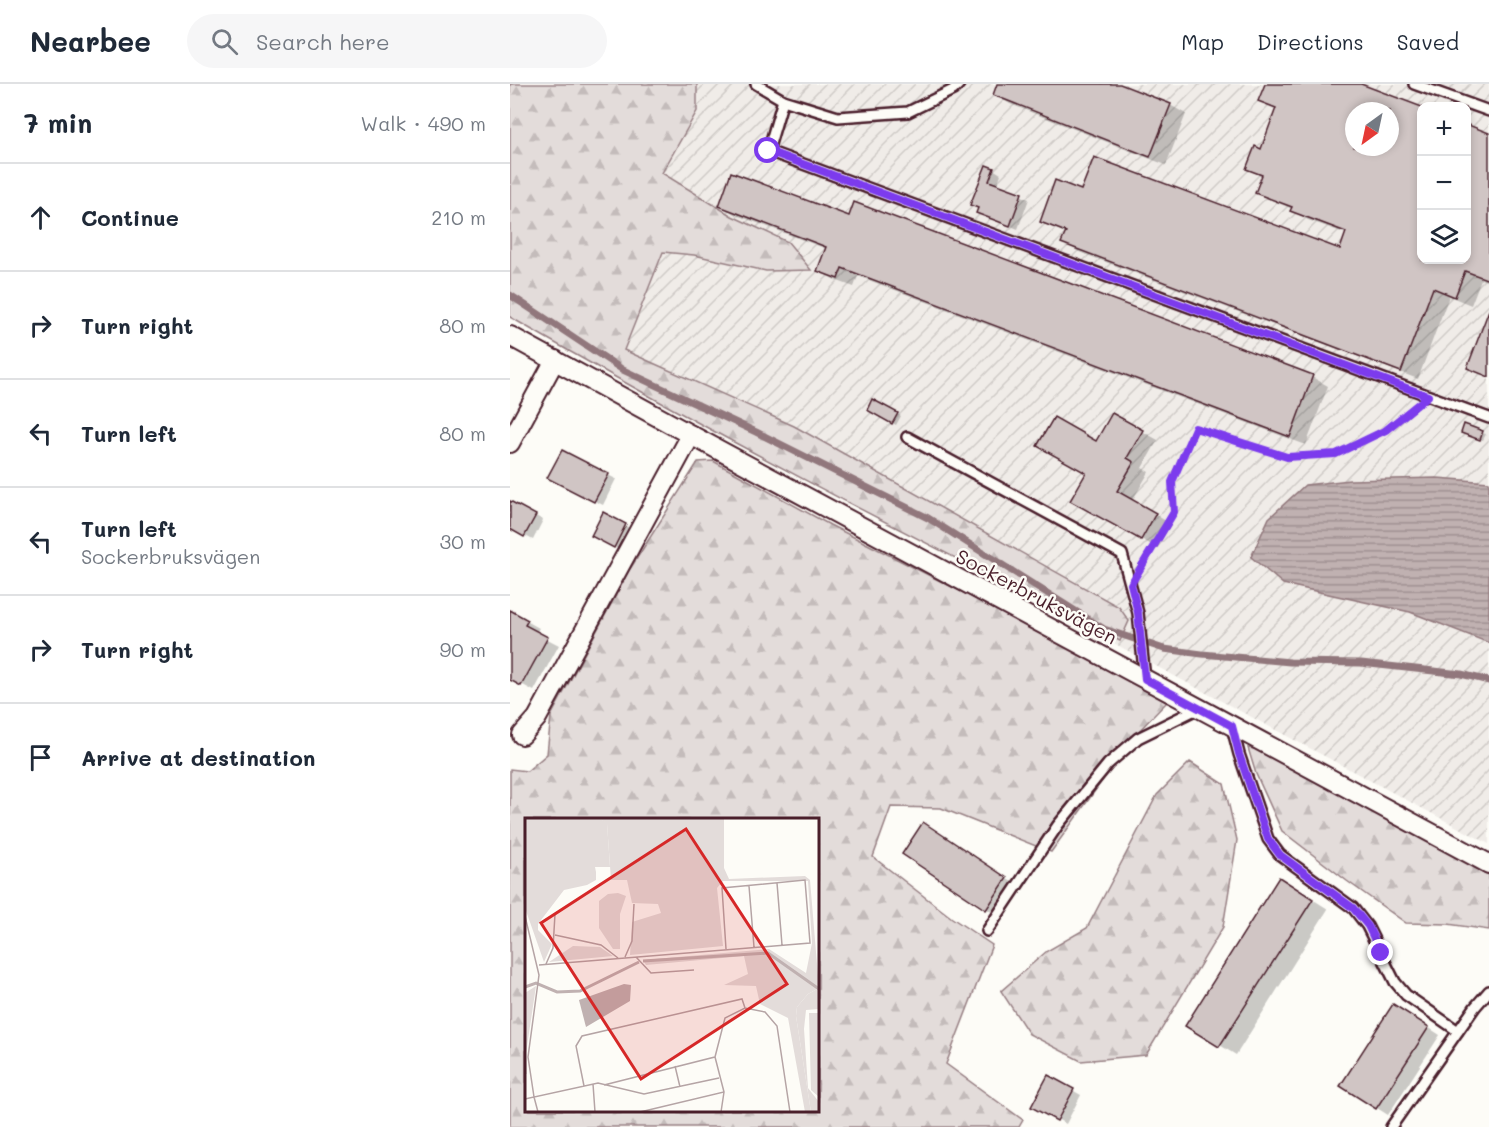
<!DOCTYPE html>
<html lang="en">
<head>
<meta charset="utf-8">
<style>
  body { margin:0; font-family:Mali,sans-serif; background:#f6f6f7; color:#1f2937 }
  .controls { position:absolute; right:18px; top:18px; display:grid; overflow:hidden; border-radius:12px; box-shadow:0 3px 9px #0003 }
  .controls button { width:54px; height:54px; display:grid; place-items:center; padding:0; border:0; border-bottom:2px solid #e0e1e3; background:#fff; color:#1f2937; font:30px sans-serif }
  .compass { position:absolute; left:835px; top:18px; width:54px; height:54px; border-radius:50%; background:#fff; box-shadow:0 3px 9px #0003; rotate:213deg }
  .stop { position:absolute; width:18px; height:18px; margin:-14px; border:4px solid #7c3aed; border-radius:50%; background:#fff }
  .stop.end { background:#7c3aed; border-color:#fff; box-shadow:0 2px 6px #0008 }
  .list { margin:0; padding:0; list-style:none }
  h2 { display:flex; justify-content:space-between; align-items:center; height:78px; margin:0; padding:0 24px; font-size:26px }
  h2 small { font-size:20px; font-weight:400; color:#747a83 }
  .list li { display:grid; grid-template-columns:39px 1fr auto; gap:18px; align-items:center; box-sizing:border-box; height:108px; padding:0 24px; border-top:2px solid #e0e1e3 }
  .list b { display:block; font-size:22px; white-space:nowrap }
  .list p { margin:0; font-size:20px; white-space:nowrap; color:#747a83 }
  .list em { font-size:20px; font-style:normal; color:#747a83 }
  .icon { flex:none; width:33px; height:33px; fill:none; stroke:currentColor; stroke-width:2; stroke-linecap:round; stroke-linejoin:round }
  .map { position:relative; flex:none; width:979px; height:1043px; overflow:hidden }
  header { display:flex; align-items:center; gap:36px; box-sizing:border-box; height:84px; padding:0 30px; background:#fff; border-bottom:2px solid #e0e1e3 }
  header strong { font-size:28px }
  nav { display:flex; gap:33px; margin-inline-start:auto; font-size:21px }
  .search { width:420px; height:54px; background:#f6f6f7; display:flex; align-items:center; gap:15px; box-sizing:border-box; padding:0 21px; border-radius:33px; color:#747a83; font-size:22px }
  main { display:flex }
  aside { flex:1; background:#fff }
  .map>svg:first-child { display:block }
  .industrial { fill:url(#industrial-furrows); fill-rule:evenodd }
  .forest { fill:url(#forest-firs); stroke:#967e82; stroke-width:1.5; fill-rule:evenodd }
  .water { fill:url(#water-rules); stroke:#91777b; stroke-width:1.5 }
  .shadow { fill:#0003; fill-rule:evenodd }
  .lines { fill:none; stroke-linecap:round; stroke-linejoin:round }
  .stream { stroke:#91777b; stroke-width:7 }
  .building { fill:#d0c5c4; stroke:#4a1f2b; stroke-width:1.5; fill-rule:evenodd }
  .service-casing { stroke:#4a1f2b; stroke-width:14 }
  .minor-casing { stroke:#4a1f2b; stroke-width:22 }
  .path { stroke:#4a1f2b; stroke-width:4; stroke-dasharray:4.5 4.5; stroke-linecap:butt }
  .service { stroke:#fdfcf7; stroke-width:9 }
  .minor { stroke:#fdfcf7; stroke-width:18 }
  .route { stroke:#7c3aed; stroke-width:8 }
  .labels { text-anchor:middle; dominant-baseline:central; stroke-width:5; stroke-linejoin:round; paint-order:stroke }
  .street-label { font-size:20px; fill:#4a1f2b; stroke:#fdfcf7 }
  .inset-river { fill:none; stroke:#c0b1b1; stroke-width:3 }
  .inset-road { fill:none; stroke:#b5a4a5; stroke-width:1.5 }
  .view { fill:#d62828; fill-opacity:0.15; stroke:#d62828; stroke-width:3 }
  .inset-edge { fill:none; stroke:#4a1f2b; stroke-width:3 }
</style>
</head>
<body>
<header>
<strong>Nearbee</strong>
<div class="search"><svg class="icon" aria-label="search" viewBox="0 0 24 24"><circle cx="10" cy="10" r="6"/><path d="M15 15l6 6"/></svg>Search here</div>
<nav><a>Map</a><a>Directions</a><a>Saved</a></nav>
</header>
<main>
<aside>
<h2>7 min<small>Walk · 490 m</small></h2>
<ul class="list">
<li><svg class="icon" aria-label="ahead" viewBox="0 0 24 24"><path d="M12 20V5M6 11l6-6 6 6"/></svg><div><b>Continue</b></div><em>210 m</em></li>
<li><svg class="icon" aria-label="right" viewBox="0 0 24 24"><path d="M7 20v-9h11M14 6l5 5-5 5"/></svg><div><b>Turn right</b></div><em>80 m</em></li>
<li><svg class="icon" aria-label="left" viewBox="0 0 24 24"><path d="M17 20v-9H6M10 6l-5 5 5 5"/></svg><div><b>Turn left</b></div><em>80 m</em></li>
<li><svg class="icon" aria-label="left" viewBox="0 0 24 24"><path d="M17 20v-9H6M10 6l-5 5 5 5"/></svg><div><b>Turn left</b><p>Sockerbruksvägen</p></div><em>30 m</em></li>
<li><svg class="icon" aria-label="right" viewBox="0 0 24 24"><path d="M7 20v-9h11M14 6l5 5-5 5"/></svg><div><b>Turn right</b></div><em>90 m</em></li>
<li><svg class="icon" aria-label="arrive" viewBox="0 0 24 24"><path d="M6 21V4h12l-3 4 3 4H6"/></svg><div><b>Arrive at destination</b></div></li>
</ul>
</aside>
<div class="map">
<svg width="979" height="1043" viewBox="0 0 979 1043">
  <defs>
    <pattern id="industrial-furrows" width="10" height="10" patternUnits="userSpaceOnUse" patternTransform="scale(1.5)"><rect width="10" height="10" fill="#f0ece8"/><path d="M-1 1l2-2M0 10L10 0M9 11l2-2" fill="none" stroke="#cfcac7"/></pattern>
    <pattern id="forest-firs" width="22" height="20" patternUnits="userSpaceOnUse" patternTransform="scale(1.5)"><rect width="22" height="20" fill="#e3dcda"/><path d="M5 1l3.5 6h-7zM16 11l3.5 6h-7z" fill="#c4bcbb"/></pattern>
    <pattern id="water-rules" width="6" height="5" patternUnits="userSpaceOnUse" patternTransform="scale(1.5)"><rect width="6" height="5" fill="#c0b1b1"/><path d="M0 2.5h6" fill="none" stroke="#9e8f90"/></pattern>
  </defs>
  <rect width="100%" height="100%" fill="#fdfcf7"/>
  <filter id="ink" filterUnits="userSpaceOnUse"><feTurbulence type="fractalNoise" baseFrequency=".0167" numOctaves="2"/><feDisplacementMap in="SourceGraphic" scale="12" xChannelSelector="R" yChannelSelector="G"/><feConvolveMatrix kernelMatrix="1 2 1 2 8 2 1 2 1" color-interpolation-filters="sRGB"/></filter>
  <g filter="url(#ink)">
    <path class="industrial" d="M168 0H979V760L670 595 60 265ZM912 22H956V176H912ZM844 27H880V63H844Z"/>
    <g class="forest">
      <path d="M0 0H187V27L152 89 222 132 278 158 301 186 256 187 184 171 153 168 114 266 284 342 609 523 619 537 610 557C404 454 199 349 0 233Z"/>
      <path d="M203 377 320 441 609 588 657 618 625 651 541 768 431 724 381 723 363 773 442 834 482 861 436 980 513 1036 509 1043H0V685L17 687 37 670 41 632 120 485 188 378ZM16 736H308V1026H16Z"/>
      <polygon points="738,664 752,666 979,791 979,846 938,840 896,839 837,797 772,747 746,690"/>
      <polygon points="680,678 714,700 727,756 713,843 636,971 571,977 519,950 491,907 537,867 577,844 647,711"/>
    </g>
    <polygon class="water" points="927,394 979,398 979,559 900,528 773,500 741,473 759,434 795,401 840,396"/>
    <g class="shadow">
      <polygon points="488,0 606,0 660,21 676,30 656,81 500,20 484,10"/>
      <path d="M756 0H846L912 25V176H956L979 50V198L971 195 961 221 939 212 908 295 569 168 553 158 556 150 532 137 572 108 831 167 837 150 798 136 782 126 783 125 763 117 747 108 752 93 738 84 751 67 767 26 750 17ZM844 27H880V63H844Z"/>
      <polygon points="483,85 491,90 487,101 519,115 508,145 467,128"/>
      <polygon points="210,121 802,293 818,302 796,361 348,192 344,203 325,196 309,187 317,165 226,131"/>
      <polygon points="363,317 391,332 386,341 359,325"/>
      <polygon points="603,331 648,356 632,384 639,388 622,417 661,440 647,464 563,416 578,389 586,359"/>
      <polygon points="972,349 976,350 973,356 956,350"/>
      <polygon points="98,391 106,395 93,421 47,398"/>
      <polygon points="0,418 33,436 23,456 0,444"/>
      <polygon points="94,430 123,446 112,467 91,456"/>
      <polygon points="0,528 29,544 26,549 49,561 24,607 0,594"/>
      <polygon points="424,747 508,802 488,832 477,825"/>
      <polygon points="785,804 818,825 726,971 677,941"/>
      <polygon points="896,929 930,951 878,1031 867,1024"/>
      <polygon points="539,993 571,1011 556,1040 523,1022"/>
    </g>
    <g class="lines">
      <polyline class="stream" points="0,211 113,286 246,348 418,434 594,545 654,565 692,570 780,578 851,579 951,590 979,597"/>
    </g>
    <g class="building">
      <polygon points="487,0 610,0 661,20 640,73 483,11"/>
      <path d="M755 0H851L912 23V176H956V40L979 49V196L955 187 945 213 923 204 891 288 551 159 556 148 530 138 545 96 571 106 584 73 830 165 836 148 780 127 782 123 745 109 752 91 736 85 745 62 751 65 766 24 748 17ZM844 27H880V63H844Z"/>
      <polygon points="476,81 484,84 479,97 512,109 500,142 466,129 468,124 460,121"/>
      <polygon points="221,88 339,132 344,118 803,291 780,353 332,184 328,195 307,187 316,163 209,122"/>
      <polygon points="979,226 979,293 957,284"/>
      <polygon points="362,315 388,329 382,340 357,326"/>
      <polygon points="602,329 633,346 617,374 624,378 607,407 646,429 631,456 560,417 576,389 527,362 544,333 586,357"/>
      <polygon points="954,340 973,347 970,356 951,349"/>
      <polygon points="52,366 99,390 84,418 37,394"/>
      <polygon points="0,417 26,431 14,453 0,445"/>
      <polygon points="93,428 116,440 104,464 81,452"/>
      <polygon points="0,526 18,536 15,541 38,553 11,602 0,596"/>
      <polygon points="413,738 497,794 476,826 392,770"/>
      <polygon points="769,793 803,815 709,963 675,942"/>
      <polygon points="883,920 919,943 866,1025 830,1002"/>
      <polygon points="538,991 564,1005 547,1037 521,1023"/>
    </g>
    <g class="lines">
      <defs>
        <g id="service">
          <polyline points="246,0 273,16 328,33 398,28 443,6 449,0"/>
          <polyline points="904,0 979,27"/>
          <polyline points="273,16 258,67 979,334"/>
          <polyline points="397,353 612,470 628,529 635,595"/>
          <polyline points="722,643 729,670 758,755 770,771 843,824 857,842 885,898 896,911 948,947"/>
          <polyline points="477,847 548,741 598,680 628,654 689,624"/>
          <polyline points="881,1043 965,923 979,907"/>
        </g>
        <g id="minor">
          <polyline points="0,252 181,351 979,780"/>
          <polyline points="0,359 45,276"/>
          <polyline points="12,651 27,634 181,351"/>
        </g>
      </defs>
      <use href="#service" class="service-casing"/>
      <use href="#minor" class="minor-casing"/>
      <polyline class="path" points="631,483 664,428 662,398 685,344 777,373 826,370 876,346 906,322"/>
      <use href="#service" class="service"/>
      <use href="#minor" class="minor"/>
    </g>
  </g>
  <g class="lines" filter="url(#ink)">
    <polyline class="route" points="258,67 918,312 876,346 826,370 777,373 685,344 662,398 664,428 621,500 628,529 635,595 722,642 729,670 758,755 770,771 843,824 858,842 871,869"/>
  </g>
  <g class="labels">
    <g class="street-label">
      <text transform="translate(527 512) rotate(28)">Sockerbruksvägen</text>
    </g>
  </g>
  <g transform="translate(15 734)">
    <rect width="294" height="294" fill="#fdfcf7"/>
    <path d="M0 0H74L82 5 85 49H0ZM11 168 1 235 2 256H0V175ZM294 170V191L281 192 279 211 283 270 294 284V294H286L271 198 272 189 283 176ZM284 195H294V279L286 272Z" fill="#e3dcda"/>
    <path d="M74 0H199V50L204 61 280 58 285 62 294 170 283 176 272 189 271 198 286 294H280L263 200 235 186 231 168 199 167 223 156 219 138 121 147 118 142 244 131 281 155 287 125 283 63H198L192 70 198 128 105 137 107 104 136 95 133 86 107 85 102 62H86L82 6ZM0 49H70L71 54V62L62 67 39 72 13 106V112L27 126 19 144 0 90ZM93 75 101 78 95 96V131H88L74 110V83L83 76ZM48 128 75 129 88 138 24 144Z" fill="#e3dcda"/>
    <path d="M99 166 106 167 105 183 61 209 54 182Z" fill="#c0b1b1"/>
    <path class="inset-river" d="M118 143 243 135 294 171M0 169 11 165 32 174 55 173 114 144"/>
    <path class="inset-road" d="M252 65 257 127M224 68 229 129M0 98 14 157 3 239 9 279 0 281M30 117 76 127 93 140M100 139 107 123 109 86M111 139 126 155 169 152M21 146 28 130 30 96M14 147 285 125 280 62 197 70 201 131M190 239 200 200 220 190 240 194 252 208 265 294M150 248 155 269M68 266 70 294M79 267 190 239 199 274 115 294M59 268 51 228 57 218 217 181 220 190M13 294 9 279 73 265 119 276 194 260M196 294 199 274"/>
    <path class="view" d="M161 11 262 166 116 261 16 105Z"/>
    <rect width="294" height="294" class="inset-edge"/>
  </g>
</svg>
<div class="controls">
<button>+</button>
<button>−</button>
<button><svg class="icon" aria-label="layers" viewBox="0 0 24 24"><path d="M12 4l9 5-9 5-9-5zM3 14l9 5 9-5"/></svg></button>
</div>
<svg class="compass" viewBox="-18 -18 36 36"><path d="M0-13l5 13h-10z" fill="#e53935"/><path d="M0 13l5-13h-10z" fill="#747a83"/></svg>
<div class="stop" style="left:258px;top:67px"></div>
<div class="stop end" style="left:871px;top:869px"></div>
</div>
</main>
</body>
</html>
